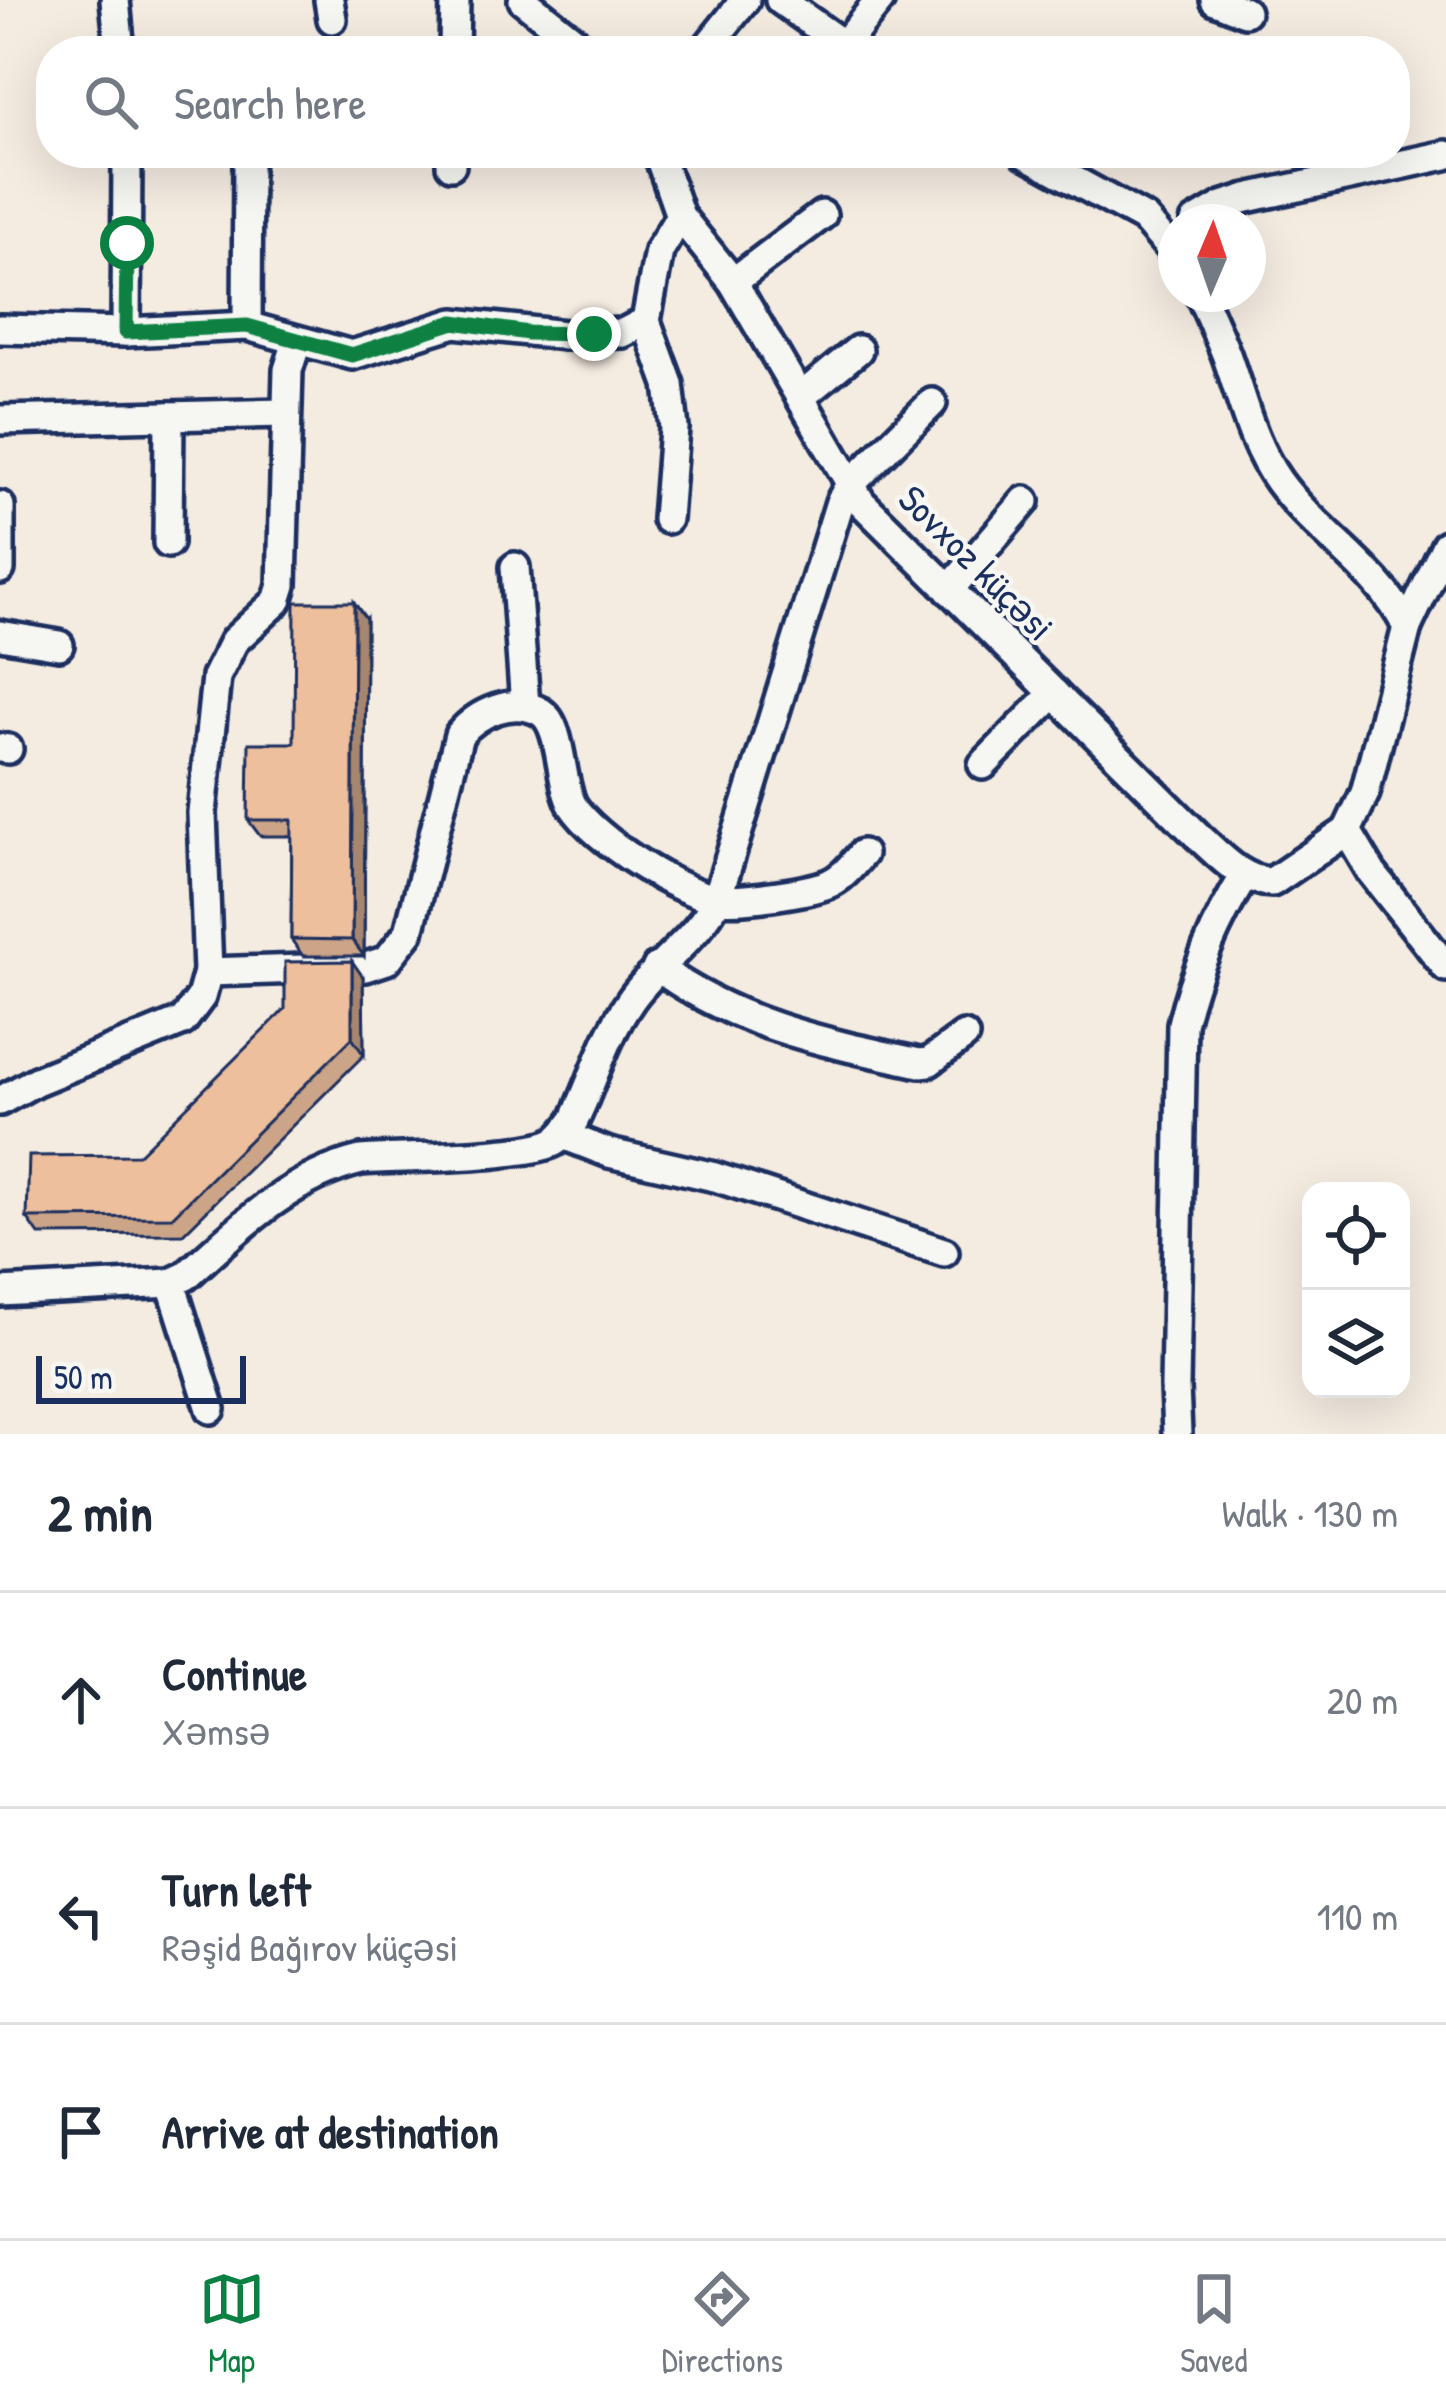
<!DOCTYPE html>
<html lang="en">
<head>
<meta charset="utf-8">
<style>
  body { margin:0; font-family:"Patrick Hand",sans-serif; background:#f6f6f7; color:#1f2937 }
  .controls { position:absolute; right:36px; bottom:36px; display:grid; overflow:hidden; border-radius:24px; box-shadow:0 12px 48px #0002 }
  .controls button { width:108px; height:108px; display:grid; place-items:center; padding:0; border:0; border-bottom:3px solid #e0e1e3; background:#fff; color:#1f2937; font:60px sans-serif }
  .compass { position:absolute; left:1158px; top:204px; width:108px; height:108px; border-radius:50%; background:#fff; box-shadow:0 12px 48px #0002; rotate:2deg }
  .scale { position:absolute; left:36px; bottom:30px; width:210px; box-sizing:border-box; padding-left:12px; border:6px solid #1b2f5e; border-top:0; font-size:33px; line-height:42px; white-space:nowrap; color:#1b2f5e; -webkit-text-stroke:9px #f6f6f2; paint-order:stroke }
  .stop { position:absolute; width:36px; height:36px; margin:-27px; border:9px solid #0b8043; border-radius:50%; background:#fff }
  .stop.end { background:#0b8043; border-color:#fff; box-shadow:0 3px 12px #0008 }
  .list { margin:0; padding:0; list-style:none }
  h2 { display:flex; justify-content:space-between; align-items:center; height:156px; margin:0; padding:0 48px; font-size:51px }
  h2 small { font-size:39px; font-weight:400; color:#747a83 }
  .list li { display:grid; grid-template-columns:78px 1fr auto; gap:36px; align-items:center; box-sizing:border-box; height:216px; padding:0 48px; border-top:3px solid #e0e1e3 }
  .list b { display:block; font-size:45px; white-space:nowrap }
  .list p { margin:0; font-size:39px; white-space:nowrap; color:#747a83 }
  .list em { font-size:39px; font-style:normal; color:#747a83 }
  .icon { flex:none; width:66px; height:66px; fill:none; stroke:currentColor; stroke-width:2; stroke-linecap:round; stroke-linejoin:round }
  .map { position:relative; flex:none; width:1446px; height:1434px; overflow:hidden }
  .search { position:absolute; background:#fff; box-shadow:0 12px 48px #0002; left:36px; right:36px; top:36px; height:132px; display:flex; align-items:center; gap:30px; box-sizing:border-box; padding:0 42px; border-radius:48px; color:#747a83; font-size:45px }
  .sheet { height:804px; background:#fff }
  nav { display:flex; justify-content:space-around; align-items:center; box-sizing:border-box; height:168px; border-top:3px solid #e0e1e3; background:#fff; font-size:33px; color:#747a83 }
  nav a { display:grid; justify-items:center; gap:6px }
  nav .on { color:#0b8043 }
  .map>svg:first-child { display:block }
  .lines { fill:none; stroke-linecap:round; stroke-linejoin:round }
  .minor-casing { stroke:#1b2f5e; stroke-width:36 }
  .minor { stroke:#f6f6f2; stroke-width:27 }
  .wall { fill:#cca487; stroke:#1b2f5e; stroke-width:3 }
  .shaded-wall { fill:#a6866e; stroke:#1b2f5e; stroke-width:3 }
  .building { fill:#edbf9d; stroke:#1b2f5e; stroke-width:3 }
  .route { stroke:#0b8043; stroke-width:15 }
  .labels { text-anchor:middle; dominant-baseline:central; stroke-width:9; stroke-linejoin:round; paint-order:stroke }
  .street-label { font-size:39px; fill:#1b2f5e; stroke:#f6f6f2 }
</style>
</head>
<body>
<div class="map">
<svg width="1446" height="1434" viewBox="0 0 1446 1434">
  <rect width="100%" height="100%" fill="#f4ebe1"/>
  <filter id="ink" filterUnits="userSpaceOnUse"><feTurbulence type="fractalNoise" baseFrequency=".00833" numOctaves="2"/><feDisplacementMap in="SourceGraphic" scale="24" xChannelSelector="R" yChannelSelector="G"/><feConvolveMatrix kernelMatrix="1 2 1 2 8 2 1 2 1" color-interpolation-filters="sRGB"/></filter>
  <g filter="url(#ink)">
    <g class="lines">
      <defs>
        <g id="minor">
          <polyline points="115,0 120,51"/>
          <polyline points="329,0 332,19"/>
          <polyline points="523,0 587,51"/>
          <polyline points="780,0 852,51"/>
          <polyline points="1215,0 1245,12"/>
          <polyline points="843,46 880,0"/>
          <polyline points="454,51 455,0"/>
          <polyline points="704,51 745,0"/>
          <path d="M658 153 680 216 733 282 861 502 1199 837C1220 856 1243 882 1272 882L1347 831"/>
          <polyline points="1024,153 1145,219 1176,255"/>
          <polyline points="451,165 451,153"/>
          <polyline points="1195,222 1222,206 1247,198 1446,155"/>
          <polyline points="733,282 822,215"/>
          <path d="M1200 294C1209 314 1218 334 1226 354 1242 398 1251 443 1279 482 1317 534 1379 569 1407 627"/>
          <polyline points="247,326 248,153"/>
          <polyline points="0,329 126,332 247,326 352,355 454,323 565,335 623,333 646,321"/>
          <polyline points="126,332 127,153"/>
          <polyline points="802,396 858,350"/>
          <polyline points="0,420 286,413"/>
          <polyline points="0,506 0,569"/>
          <polyline points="667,519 674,428 669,384 646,321 659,251 680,216"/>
          <polyline points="168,543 169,416"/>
          <polyline points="1446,545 1407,627 1365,793 1347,831 1372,873 1446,967"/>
          <polyline points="515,567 525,706"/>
          <polyline points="949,590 1025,501"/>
          <polyline points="0,635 59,645"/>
          <polyline points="0,748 8,749"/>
          <polyline points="983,765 1054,693"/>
          <path d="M657 967C735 1025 827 1043 920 1063L929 1062 964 1036"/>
          <path d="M208 972 366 967 387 960 409 932 459 735C477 713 513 696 541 712 563 726 559 782 573 806 594 839 679 894 719 899 741 902 807 892 828 884 843 878 852 865 862 854"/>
          <polyline points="0,1101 36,1081 183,1021 201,997 208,972 202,813 216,677 234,641 277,601 282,585 288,370 297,342"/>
          <polyline points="563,1135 609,1153 715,1177 944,1252"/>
          <polyline points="171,1283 211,1409"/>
          <path d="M0 1292 171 1283 186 1276C238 1229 290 1177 361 1160 400 1157 526 1157 554 1142 563 1137 568 1128 574 1121 593 1081 605 1037 631 1000 656 964 698 938 717 899L840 502 849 486 932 403"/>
          <path d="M1177 1434 1175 1387 1182 1024C1195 970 1216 922 1245 875"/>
        </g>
      </defs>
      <use href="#minor" class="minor-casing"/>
      <use href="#minor" class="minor"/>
    </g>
    <g class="wall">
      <polygon points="366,619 364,956 303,956 291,939 292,836 260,836 248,820"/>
      <polygon points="363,977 364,1055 183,1234 39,1235 27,1218 138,1155"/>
    </g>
    <g class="shaded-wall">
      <polygon points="354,602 366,619 364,956 352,940"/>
      <polygon points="352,961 363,977 364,1055 352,1038"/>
    </g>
    <g class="building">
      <polygon points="295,602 354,602 352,940 291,939 292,820 248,820 249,743 294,743"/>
      <polygon points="352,961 352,1038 172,1217 27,1218 29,1156 138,1155 285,1009 285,962"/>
    </g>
  </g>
  <g class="lines" filter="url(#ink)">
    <polyline class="route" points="127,243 126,332 247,326 352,355 454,322 528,333 594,334"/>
  </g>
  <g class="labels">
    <g class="street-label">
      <text transform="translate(977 562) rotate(45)">Sovxoz küçəsi</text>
    </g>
  </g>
</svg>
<div class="controls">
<button><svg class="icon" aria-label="locate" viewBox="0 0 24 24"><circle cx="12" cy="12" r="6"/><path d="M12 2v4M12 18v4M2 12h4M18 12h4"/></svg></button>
<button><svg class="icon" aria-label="layers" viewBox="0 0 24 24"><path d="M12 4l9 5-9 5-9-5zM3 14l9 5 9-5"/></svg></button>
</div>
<svg class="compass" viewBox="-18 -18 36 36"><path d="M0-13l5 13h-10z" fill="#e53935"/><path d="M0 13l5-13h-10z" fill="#747a83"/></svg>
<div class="scale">50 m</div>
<div class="stop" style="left:127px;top:243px"></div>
<div class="stop end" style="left:594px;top:334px"></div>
<div class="search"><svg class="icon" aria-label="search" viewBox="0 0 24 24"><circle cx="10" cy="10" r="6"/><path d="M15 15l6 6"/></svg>Search here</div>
</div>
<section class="sheet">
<h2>2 min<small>Walk · 130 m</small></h2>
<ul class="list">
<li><svg class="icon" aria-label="ahead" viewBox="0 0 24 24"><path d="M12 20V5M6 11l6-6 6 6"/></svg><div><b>Continue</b><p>Xəmsə</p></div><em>20 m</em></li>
<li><svg class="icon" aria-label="left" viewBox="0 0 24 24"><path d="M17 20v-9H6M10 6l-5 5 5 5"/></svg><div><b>Turn left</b><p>Rəşid Bağırov küçəsi</p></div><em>110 m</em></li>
<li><svg class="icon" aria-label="arrive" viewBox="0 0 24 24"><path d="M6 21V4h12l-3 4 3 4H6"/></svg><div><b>Arrive at destination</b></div></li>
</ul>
</section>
<nav>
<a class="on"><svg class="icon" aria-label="map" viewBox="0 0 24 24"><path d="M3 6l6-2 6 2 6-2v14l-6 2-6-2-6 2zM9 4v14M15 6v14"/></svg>Map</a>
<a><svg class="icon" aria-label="directions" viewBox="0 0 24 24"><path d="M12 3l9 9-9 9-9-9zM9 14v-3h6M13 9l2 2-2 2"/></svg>Directions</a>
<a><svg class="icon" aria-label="saved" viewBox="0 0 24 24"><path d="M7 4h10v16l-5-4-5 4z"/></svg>Saved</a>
</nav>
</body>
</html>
